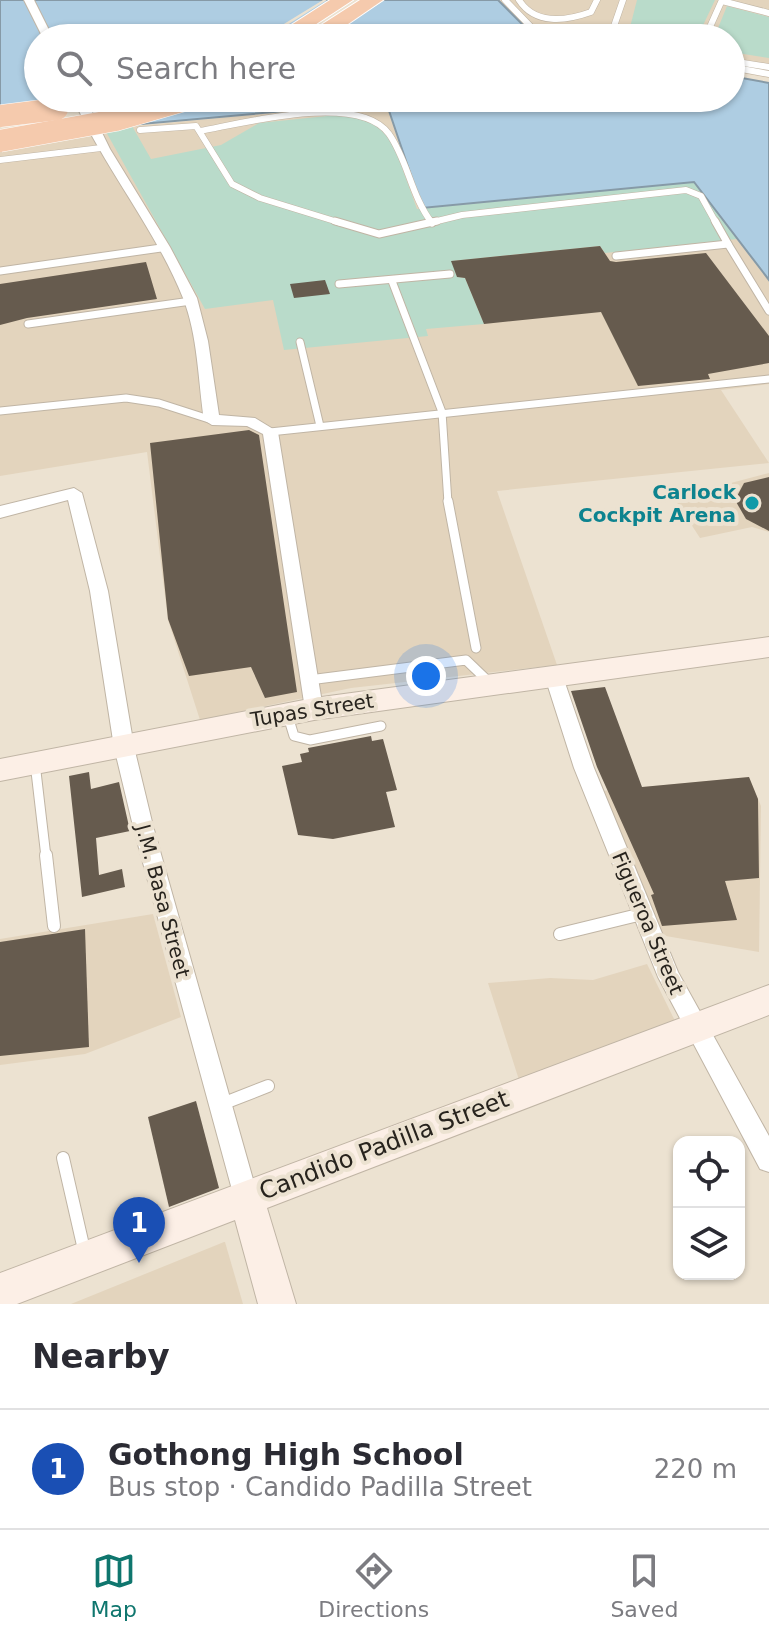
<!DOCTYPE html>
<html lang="en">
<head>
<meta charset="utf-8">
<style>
  body { margin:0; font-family:"DejaVu Sans",sans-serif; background:#f7f7f7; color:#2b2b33 }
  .controls { position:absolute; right:24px; bottom:24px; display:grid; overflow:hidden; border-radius:16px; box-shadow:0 2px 6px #0004 }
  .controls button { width:72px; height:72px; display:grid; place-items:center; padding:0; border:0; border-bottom:2px solid #e1e1e2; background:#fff; color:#2b2b33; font:40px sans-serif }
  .you { position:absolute; left:426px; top:676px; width:28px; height:28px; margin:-20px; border:6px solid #fff; border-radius:50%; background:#1a73e8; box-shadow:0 0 0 12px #1a73e833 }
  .badge { display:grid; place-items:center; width:52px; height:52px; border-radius:50%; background:#0f766e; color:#fff; font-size:26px; font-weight:700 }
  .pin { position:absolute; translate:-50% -66px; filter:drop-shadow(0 2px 4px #0008) }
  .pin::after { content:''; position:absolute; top:42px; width:28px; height:24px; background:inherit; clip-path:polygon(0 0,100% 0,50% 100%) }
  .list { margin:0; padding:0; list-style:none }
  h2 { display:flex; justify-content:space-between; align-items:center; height:104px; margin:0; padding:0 32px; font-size:34px }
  h2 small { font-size:26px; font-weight:400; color:#7c7c81 }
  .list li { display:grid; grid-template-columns:52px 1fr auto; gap:24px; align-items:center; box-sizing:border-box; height:120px; padding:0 32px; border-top:2px solid #e1e1e2 }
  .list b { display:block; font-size:30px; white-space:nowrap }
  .list p { margin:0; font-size:26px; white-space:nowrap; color:#7c7c81 }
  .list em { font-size:26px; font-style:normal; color:#7c7c81 }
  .icon { flex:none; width:44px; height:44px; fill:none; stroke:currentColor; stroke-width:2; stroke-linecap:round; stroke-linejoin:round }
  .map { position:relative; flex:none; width:769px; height:1304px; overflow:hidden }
  .search { position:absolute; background:#fff; box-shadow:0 2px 6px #0004; left:24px; right:24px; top:24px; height:88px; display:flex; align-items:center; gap:20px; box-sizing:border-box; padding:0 28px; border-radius:44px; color:#7c7c81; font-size:30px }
  .sheet { height:224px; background:#fff }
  nav { display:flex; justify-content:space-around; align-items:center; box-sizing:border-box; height:112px; border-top:2px solid #e1e1e2; background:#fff; font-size:22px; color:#7c7c81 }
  nav a { display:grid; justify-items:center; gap:4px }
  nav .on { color:#0f766e }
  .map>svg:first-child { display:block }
  .built { fill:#e3d4bd }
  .green { fill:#b9dbca }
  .water { fill:#aecde2; stroke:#869aa7; stroke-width:2 }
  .pier { fill:#ece2d1 }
  .building { fill:#665b4e }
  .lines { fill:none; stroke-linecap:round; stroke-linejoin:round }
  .lane-far3-casing { stroke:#c0b5a5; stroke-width:7 }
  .lane-far2-casing { stroke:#c0b5a5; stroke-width:9 }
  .lane-far1-casing { stroke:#c0b5a5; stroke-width:11 }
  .lane-casing { stroke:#c0b5a5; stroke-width:14 }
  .street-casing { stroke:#c0b5a5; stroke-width:2 }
  .secondary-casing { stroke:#c0b5a5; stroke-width:2 }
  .highway-casing { stroke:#fff; stroke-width:2 }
  .lane-far3 { stroke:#fff; stroke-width:6 }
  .lane-far2 { stroke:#fff; stroke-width:7 }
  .lane-far1 { stroke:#fff; stroke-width:9 }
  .lane { stroke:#fff; stroke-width:12 }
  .street { fill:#fff; fill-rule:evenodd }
  .secondary { fill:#fcefe6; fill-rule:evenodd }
  .highway { fill:#f5caad; fill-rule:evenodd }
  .highway-bridge-casing { stroke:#fff; stroke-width:23; stroke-linecap:butt }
  .highway-bridge { stroke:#f5caad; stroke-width:22 }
  .culture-dot { fill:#0f9aa8; stroke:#ece2d1; stroke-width:3 }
  .labels { text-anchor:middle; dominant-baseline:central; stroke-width:8; stroke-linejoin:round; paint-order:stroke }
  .culture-label { font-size:20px; font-weight:bold; fill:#0d838f; stroke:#ece2d1; text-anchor:end }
  .street-label { font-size:20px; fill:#27231d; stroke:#ece2d1 }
  .near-street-label { font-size:24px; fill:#27231d; stroke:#ece2d1 }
</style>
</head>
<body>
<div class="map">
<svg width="769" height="1304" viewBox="0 0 769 1304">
  <rect width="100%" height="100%" fill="#ece2d1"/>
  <g class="built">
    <polygon points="498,0 769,0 769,78 731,71 731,38 545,38 534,36"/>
    <polygon points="386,102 694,182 769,281 769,384 721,390 769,463 497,491 557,665 351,688 200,720 168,620 147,452 0,476 0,139"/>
    <polygon points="769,473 769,532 752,527 700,538 674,498"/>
    <polygon points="749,777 761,806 759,952 660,935 602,791"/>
    <polygon points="153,914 181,1017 85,1054 0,1065 0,939"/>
    <polygon points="647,964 676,1023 519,1080 488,983 550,978 593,980"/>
    <polygon points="225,1242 243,1304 71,1304 224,1242"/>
  </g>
  <g class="green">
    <polygon points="637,0 715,0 697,38 628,35"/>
    <polygon points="727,6 769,17 769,58 731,52 731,38 714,38"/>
    <polygon points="347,114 378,125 392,140 417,209 694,182 737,239 605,253 600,246 452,261 457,277 465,278 484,324 426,329 428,336 284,350 273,300 205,309 105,130 132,126 151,159 221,145 259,123"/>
  </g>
  <g class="water">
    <polygon points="0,0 498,0 534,36 545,38 38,38 38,98 84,98 70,101 0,139"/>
    <polygon points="731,76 769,83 769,280 694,182 422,208 386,102 108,127 91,98 731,98"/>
  </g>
  <g class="pier">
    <polygon points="323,0 327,0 276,32 281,34 336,0 385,0 326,38 261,38"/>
    <polygon points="68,98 84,99 180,98 99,120 87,100 75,104 84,123 0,137 0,111 69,101"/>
  </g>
  <g class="building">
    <polygon points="600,246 610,261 616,262 706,253 769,336 769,363 708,374 710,379 638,386 601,312 484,324 465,278 457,277 451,261"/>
    <polygon points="146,262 157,299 27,318 0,325 0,284"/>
    <polygon points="325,280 330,294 294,298 290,284"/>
    <polygon points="249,430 259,435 297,692 265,698 251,667 189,676 168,619 150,443"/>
    <polygon points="769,477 769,531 746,519 735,500 744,483"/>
    <polygon points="605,687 642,787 749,777 758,799 759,878 725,881 737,920 662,926 651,895 654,894 597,767 571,691"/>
    <polygon points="371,736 372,741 383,739 397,790 386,792 395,827 333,839 298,835 282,766 302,762 300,754 309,752 308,748"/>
    <polygon points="89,772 91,789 119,782 130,831 96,838 99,875 122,869 125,887 82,897 69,776"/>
    <polygon points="85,929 89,1047 0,1056 0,942"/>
    <polygon points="196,1101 219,1188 169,1207 148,1117"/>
  </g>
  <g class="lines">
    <defs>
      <g id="lane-far3">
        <polyline points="505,0 536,32 558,38"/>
        <path d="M519 0C535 25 566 21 591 12L597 0"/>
        <polyline points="722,1 769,13"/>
        <polyline points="614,38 612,32 623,0"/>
        <polyline points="705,38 722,0"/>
        <polyline points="731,61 769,67"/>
        <polyline points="731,67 769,74"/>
        <polyline points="140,130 196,126 232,184 260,198 341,223"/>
        <path d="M200 131C244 123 359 92 389 134 408 161 411 196 432 223"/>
        <polyline points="0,160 101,148"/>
        <polyline points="429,223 462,215 686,190 701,196 716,223"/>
      </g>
      <g id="lane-far2">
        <polyline points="335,221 379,234 437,221"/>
        <polyline points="430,221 432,223"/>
        <polyline points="715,221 728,244"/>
        <polyline points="616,256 728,244 769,311"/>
        <polyline points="0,271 161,248"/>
        <polyline points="392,281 442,412 448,503"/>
        <polyline points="339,284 450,274"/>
        <polyline points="28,324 191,301"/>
        <polyline points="300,342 320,426"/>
        <polyline points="0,411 126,398 159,403 212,420"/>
        <polyline points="270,432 769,379"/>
      </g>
      <g id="lane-far1">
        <polyline points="448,501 476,648"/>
        <polyline points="309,680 466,660 490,683"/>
        <polyline points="287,713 294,736 310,740 381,726"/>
        <polyline points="35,763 46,857"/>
      </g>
      <g id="lane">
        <polyline points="46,855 54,926"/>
        <polyline points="560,934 642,914"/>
        <polyline points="222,1104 268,1086"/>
        <polyline points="63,1158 85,1254"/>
      </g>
      <g id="street">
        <polygon points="24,0 34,0 53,38 43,38"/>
        <path d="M73 98H85L110 149 170 247 197 298 208 341 219 415 255 418 278 432 323 709 321 714H307L305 709 263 434 247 426 212 425 204 420C198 380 198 336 183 298 155 228 104 168 73 98Z"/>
        <polygon points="74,488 82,493 108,591 134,747 153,826 258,1197 255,1206 246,1209 237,1206 234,1197 133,826 114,747 90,591 68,500 0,518 0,506"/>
        <polygon points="553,667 559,669 562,674 594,768 678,972 769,1136 769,1172 760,1169 658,977 574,768 544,674 547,669"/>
      </g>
      <g id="secondary">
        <polygon points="769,637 769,657 314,720 0,781 0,759 314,698"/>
        <polygon points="769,985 769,1015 267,1208 296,1304 258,1304 235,1220 17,1304 0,1304 0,1273"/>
      </g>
      <g id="highway">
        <polygon points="330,0 353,0 295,38 271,38"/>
        <polygon points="360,0 383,0 335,33 321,33 318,29 321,25"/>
      </g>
    </defs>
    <use href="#lane-far3" class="lane-far3-casing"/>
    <use href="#lane-far2" class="lane-far2-casing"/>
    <use href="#lane-far1" class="lane-far1-casing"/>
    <use href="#lane" class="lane-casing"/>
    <use href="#street" class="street-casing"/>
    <use href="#secondary" class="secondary-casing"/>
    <use href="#highway" class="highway-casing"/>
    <use href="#lane-far3" class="lane-far3"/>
    <use href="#lane-far2" class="lane-far2"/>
    <use href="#lane-far1" class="lane-far1"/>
    <use href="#lane" class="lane"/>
    <use href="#street" class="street"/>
    <use href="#secondary" class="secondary"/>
    <use href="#highway" class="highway"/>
    <defs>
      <g id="highway-bridge">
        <polyline points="0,116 57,109"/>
        <polyline points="0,141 116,120 192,98"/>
      </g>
    </defs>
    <use href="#highway-bridge" class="highway-bridge-casing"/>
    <use href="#highway-bridge" class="highway-bridge"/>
  </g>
  <circle class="culture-dot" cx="752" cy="503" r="8"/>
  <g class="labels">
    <g class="culture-label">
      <text x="736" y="492">Carlock<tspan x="736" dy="23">Cockpit Arena</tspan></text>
    </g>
    <g class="street-label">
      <text transform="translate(312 710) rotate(-9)">Tupas Street</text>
      <text transform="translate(163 901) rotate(75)">J.M. Basa Street</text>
      <text transform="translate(648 923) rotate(67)">Figueroa Street</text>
    </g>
    <g class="near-street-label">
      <text transform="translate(384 1145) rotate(-21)">Candido Padilla Street</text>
    </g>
  </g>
</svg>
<div class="controls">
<button><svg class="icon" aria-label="locate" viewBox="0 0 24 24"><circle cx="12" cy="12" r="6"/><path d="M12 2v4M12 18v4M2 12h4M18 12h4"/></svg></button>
<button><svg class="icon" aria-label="layers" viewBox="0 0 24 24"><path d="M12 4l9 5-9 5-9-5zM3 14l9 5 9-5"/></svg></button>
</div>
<div class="you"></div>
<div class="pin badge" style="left:139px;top:1263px;background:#1a4fb4">1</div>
<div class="search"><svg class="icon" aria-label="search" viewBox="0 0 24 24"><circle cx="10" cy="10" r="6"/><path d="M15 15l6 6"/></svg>Search here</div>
</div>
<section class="sheet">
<h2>Nearby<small></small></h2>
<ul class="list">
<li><span class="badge" style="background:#1a4fb4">1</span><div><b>Gothong High School</b><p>Bus stop · Candido Padilla Street</p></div><em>220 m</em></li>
</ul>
</section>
<nav>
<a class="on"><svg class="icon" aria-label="map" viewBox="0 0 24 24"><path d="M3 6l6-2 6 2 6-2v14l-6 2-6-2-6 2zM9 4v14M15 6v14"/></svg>Map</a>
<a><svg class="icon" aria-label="directions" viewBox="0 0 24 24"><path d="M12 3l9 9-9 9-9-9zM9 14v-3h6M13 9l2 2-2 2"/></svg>Directions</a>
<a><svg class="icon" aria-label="saved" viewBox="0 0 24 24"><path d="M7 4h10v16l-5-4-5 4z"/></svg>Saved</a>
</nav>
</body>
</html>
